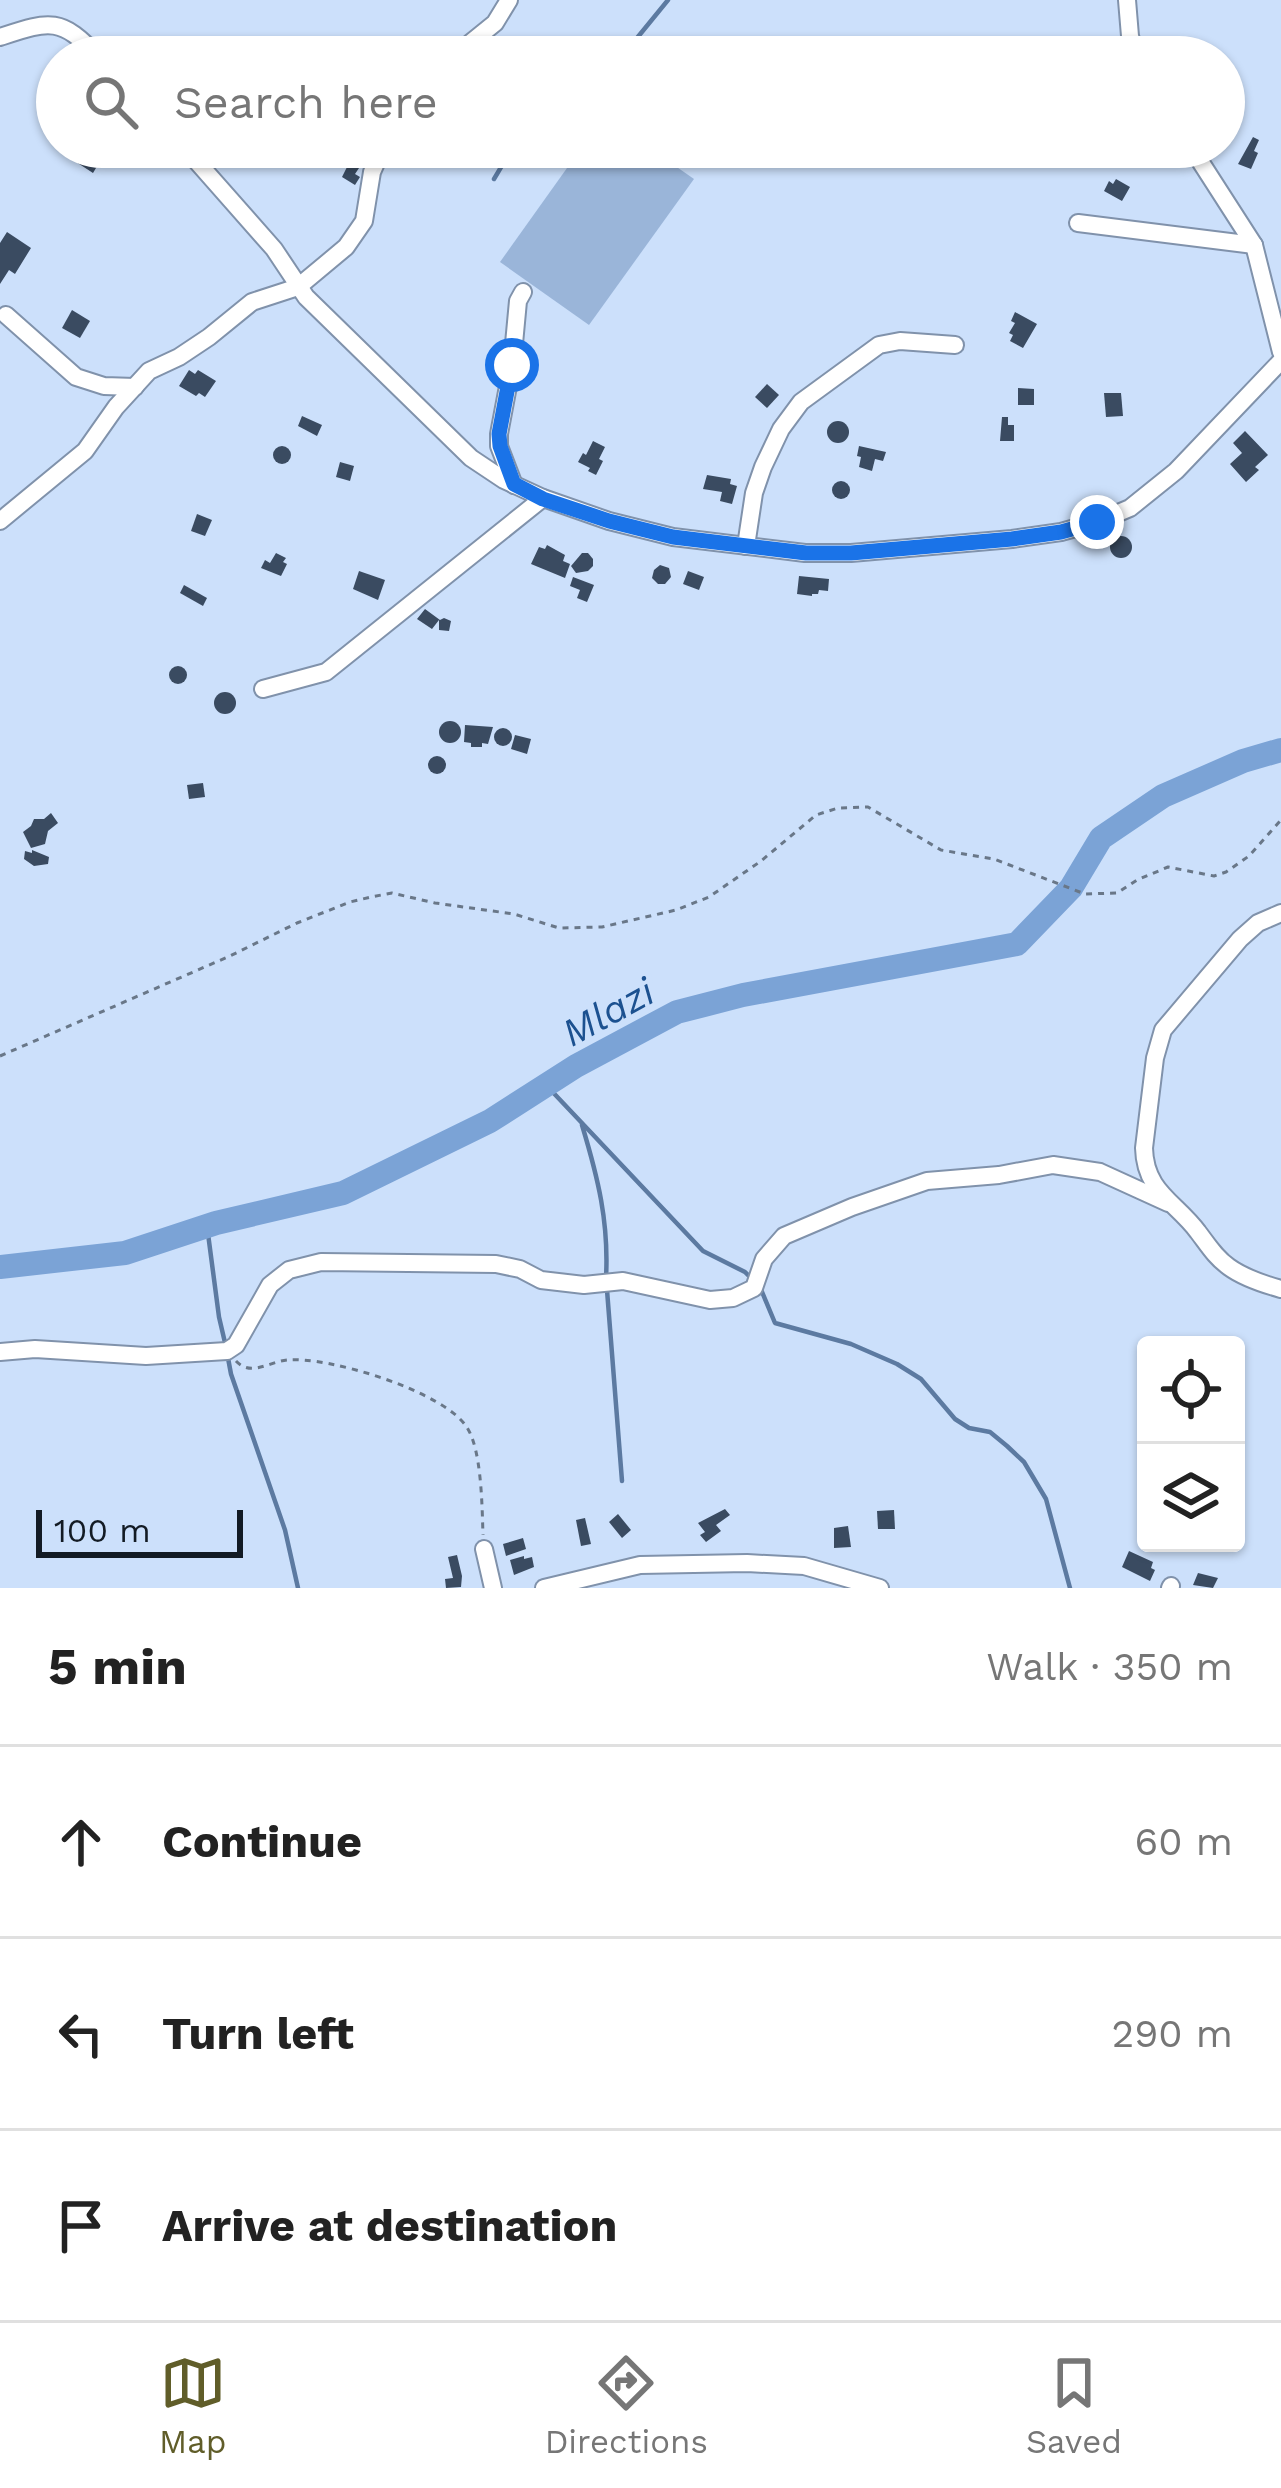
<!DOCTYPE html>
<html lang="en">
<head>
<meta charset="utf-8">
<style>
  body { margin:0; font-family:"Work Sans",sans-serif; background:#f6f6f6; color:#222 }
  .controls { position:absolute; right:36px; bottom:36px; display:grid; overflow:hidden; border-radius:12px; box-shadow:0 3px 9px #0004 }
  .controls button { width:108px; height:108px; display:grid; place-items:center; padding:0; border:0; border-bottom:3px solid #e0e0e0; background:#fff; color:#222; font:60px sans-serif }
  .scale { position:absolute; left:36px; bottom:30px; width:207px; box-sizing:border-box; padding-left:12px; border:6px solid #131b24; border-top:0; font-size:33px; line-height:42px; white-space:nowrap; color:#131b24; -webkit-text-stroke:9px #cce0fb; paint-order:stroke }
  .stop { position:absolute; width:36px; height:36px; margin:-27px; border:9px solid #1a73e8; border-radius:50%; background:#fff }
  .stop.end { background:#1a73e8; border-color:#fff; box-shadow:0 3px 12px #0008 }
  .list { margin:0; padding:0; list-style:none }
  h2 { display:flex; justify-content:space-between; align-items:center; height:156px; margin:0; padding:0 48px; font-size:51px }
  h2 small { font-size:39px; font-weight:400; color:#767676 }
  .list li { display:grid; grid-template-columns:78px 1fr auto; gap:36px; align-items:center; box-sizing:border-box; height:192px; padding:0 48px; border-top:3px solid #e0e0e0 }
  .list b { display:block; font-size:45px; white-space:nowrap }
  .list em { font-size:39px; font-style:normal; color:#767676 }
  .icon { flex:none; width:66px; height:66px; fill:none; stroke:currentColor; stroke-width:2; stroke-linecap:round; stroke-linejoin:round }
  .map { position:relative; flex:none; width:1281px; height:1588px; overflow:hidden }
  .search { position:absolute; background:#fff; box-shadow:0 3px 9px #0004; left:36px; right:36px; top:36px; height:132px; display:flex; align-items:center; gap:30px; box-sizing:border-box; padding:0 42px; border-radius:66px; color:#767676; font-size:45px }
  .sheet { height:732px; background:#fff }
  nav { display:flex; justify-content:space-around; align-items:center; box-sizing:border-box; height:168px; border-top:3px solid #e0e0e0; background:#fff; font-size:33px; color:#767676 }
  nav a { display:grid; justify-items:center; gap:6px }
  nav .on { color:#605d29 }
  .map>svg:first-child { display:block }
  .green { fill:#9ab5d9 }
  .lines { fill:none; stroke-linecap:round; stroke-linejoin:round }
  .stream { stroke:#5c7aa1; stroke-width:4.5 }
  .river { stroke:#7ba3d6; stroke-width:24 }
  .building { fill:#3a4b61 }
  .street-casing { stroke:#8092ab; stroke-width:20 }
  .path { stroke:#697788; stroke-width:3; stroke-dasharray:6 6; stroke-linecap:butt }
  .street { stroke:#fff; stroke-width:16 }
  .route { stroke:#1a73e8; stroke-width:15 }
  .labels { text-anchor:middle; dominant-baseline:central; stroke-width:12; stroke-linejoin:round; paint-order:stroke }
  .water-label { font-size:39px; font-style:italic; fill:#1c5190; stroke:#cce0fb }
</style>
</head>
<body>
<div class="map">
<svg width="1281" height="1588" viewBox="0 0 1281 1588">
  <rect width="100%" height="100%" fill="#cce0fb"/>
  <polygon class="green" points="582,147 648,147 694,179 589,325 500,262"/>
  <g class="lines">
    <g class="stream">
      <polyline points="615,57 637,38 668,0"/>
      <polyline points="494,179 513,147"/>
      <polyline points="546,1085 703,1251 745,1272 752,1279"/>
      <path d="M582 1125C598 1178 609 1222 606 1278"/>
      <polyline points="207,1226 219,1317 226,1347"/>
      <polyline points="760,1287 775,1323 851,1344 897,1364 921,1379 955,1419 969,1428 990,1432 1007,1446 1024,1462 1046,1499 1070,1588"/>
      <polyline points="607,1290 622,1481"/>
      <polyline points="228,1358 231,1374 285,1530 298,1588"/>
    </g>
    <polyline class="river" points="0,1267 125,1253 216,1223 343,1193 490,1121 576,1066 677,1012 743,995 1017,944 1071,888 1101,838 1163,796 1243,761 1281,750"/>
  </g>
  <g class="building">
    <polygon points="1253,137 1259,140 1254,151 1258,153 1251,169 1238,164"/>
    <polygon points="77,147 113,147 108,154 99,148 92,159 99,163 93,173 70,158"/>
    <polygon points="431,147 463,147 465,149 453,164"/>
    <polygon points="351,159 361,165 355,174 360,177 355,185 342,177"/>
    <polygon points="1116,179 1130,187 1122,201 1104,191 1109,181 1113,184"/>
    <polygon points="7,232 31,248 15,274 9,270 0,284 0,243"/>
    <polygon points="72,310 90,321 80,338 62,328"/>
    <polygon points="1015,312 1037,324 1023,348 1010,341 1013,335 1009,333 1015,323 1011,321"/>
    <polygon points="189,370 195,374 198,370 216,381 205,397 199,393 196,396 179,386"/>
    <polygon points="767,384 779,395 767,408 755,397"/>
    <polygon points="1018,388 1034,389 1034,405 1018,405"/>
    <polygon points="1104,393 1121,393 1123,416 1106,417"/>
    <polygon points="302,416 322,425 317,436 298,426"/>
    <polygon points="1002,417 1008,417 1008,425 1014,425 1014,441 1000,441"/>
    <circle cx="838" cy="432" r="11"/>
    <polygon points="1245,431 1268,455 1255,467 1259,470 1246,482 1230,464 1242,453 1233,443"/>
    <polygon points="593,441 605,447 599,459 603,461 596,475 588,471 590,468 578,462 583,453 586,455"/>
    <circle cx="282" cy="455" r="9"/>
    <polygon points="859,446 886,452 883,461 875,459 872,471 859,467 861,457 857,456"/>
    <polygon points="340,462 354,466 350,481 336,477"/>
    <polygon points="707,475 731,479 730,484 737,486 732,504 720,501 722,492 703,489"/>
    <circle cx="841" cy="490" r="9"/>
    <polygon points="197,514 212,520 205,536 191,531"/>
    <circle cx="1121" cy="547" r="11"/>
    <polygon points="547,545 565,555 563,561 570,564 565,578 531,564 539,547 545,549"/>
    <polygon points="276,553 286,558 283,562 287,564 281,576 261,568 265,560 270,563"/>
    <polygon points="582,553 588,553 593,559 593,566 588,571 576,573 571,566"/>
    <polygon points="660,565 669,568 671,577 665,584 658,584 652,578 654,570"/>
    <polygon points="359,571 385,580 378,600 353,589"/>
    <polygon points="688,571 704,577 699,590 683,584"/>
    <polygon points="799,576 829,579 828,591 819,590 818,594 812,594 812,596 797,594"/>
    <polygon points="573,577 594,585 587,602 577,598 580,590 570,586"/>
    <polygon points="184,585 207,598 203,606 180,593"/>
    <polygon points="425,609 440,620 444,618 451,621 449,631 439,630 439,620 432,629 417,619"/>
    <circle cx="178" cy="675" r="9"/>
    <circle cx="225" cy="703" r="11"/>
    <circle cx="450" cy="732" r="11"/>
    <polygon points="465,725 493,727 488,744 482,743 482,747 471,747 471,743 464,742"/>
    <circle cx="503" cy="737" r="9"/>
    <polygon points="515,735 531,739 527,754 511,749"/>
    <circle cx="437" cy="765" r="9"/>
    <polygon points="203,783 205,797 189,799 187,785"/>
    <polygon points="51,813 58,823 48,831 45,844 31,848 23,832 31,826 34,819 44,819"/>
    <polygon points="32,850 49,857 48,864 34,866 24,859 25,851 32,853"/>
    <polygon points="725,1509 730,1515 716,1525 721,1531 706,1542 700,1535 705,1532 698,1523"/>
    <polygon points="894,1510 895,1529 878,1529 877,1511"/>
    <polygon points="618,1514 631,1530 622,1538 609,1522"/>
    <polygon points="585,1518 591,1544 581,1546 576,1520"/>
    <polygon points="848,1526 851,1547 834,1548 834,1528"/>
    <polygon points="523,1538 526,1549 506,1556 503,1544"/>
    <polygon points="1129,1551 1153,1562 1151,1568 1155,1570 1150,1581 1122,1567"/>
    <polygon points="457,1555 462,1576 461,1587 446,1588 445,1579 453,1578 448,1557"/>
    <polygon points="524,1556 524,1559 532,1557 534,1567 514,1575 510,1560"/>
    <polygon points="1198,1573 1218,1578 1213,1588 1193,1585"/>
  </g>
  <g class="lines">
    <defs>
      <g id="street">
        <polyline points="1127,0 1130,36 1136,57"/>
        <path d="M0 37C49 21 61 16 98 57"/>
        <polyline points="453,57 495,23 509,0"/>
        <polyline points="184,147 274,249 306,297 471,458 504,480 543,498 609,521 673,537 805,553 851,553 1012,539 1061,532 1097,522 1130,508 1176,471 1281,361"/>
        <polyline points="1191,147 1254,245 1281,352"/>
        <polyline points="1078,223 1254,245"/>
        <polyline points="6,315 76,377 104,386 135,387"/>
        <polyline points="514,485 499,446 499,434 512,365 518,301 523,292"/>
        <polyline points="0,521 85,451 116,407 149,371 179,357 209,337 252,302 298,287 346,247 364,221 372,172 383,147"/>
        <polyline points="746,546 754,493 763,467 781,429 801,402 879,345 900,341 955,345"/>
        <polyline points="263,689 326,672 543,498"/>
        <path d="M1281 913 1258 923 1240 939 1163 1030 1155 1058 1144 1148C1145 1192 1176 1202 1198 1232 1208 1245 1215 1257 1229 1267 1244 1278 1263 1284 1281 1289"/>
        <polyline points="0,1352 35,1349 146,1356 227,1351 236,1345 270,1285 289,1270 321,1262 496,1264 520,1269 541,1280 584,1285 623,1281 710,1300 733,1298 754,1288 764,1259 784,1236 852,1207 927,1181 999,1175 1053,1165 1100,1172 1168,1203"/>
        <polyline points="484,1549 493,1588"/>
        <polyline points="544,1588 640,1565 747,1563 804,1566 880,1588"/>
        <polyline points="1170,1588 1171,1586"/>
      </g>
    </defs>
    <use href="#street" class="street-casing"/>
    <g class="path">
      <polyline points="0,1056 230,956 297,923 350,902 371,897 392,893 435,903 514,914 559,928 602,927 676,910 709,897 761,861 816,815 838,808 868,807 941,850 994,859 1085,894 1117,893 1137,880 1168,867 1214,876 1226,872 1249,856 1281,820"/>
      <path d="M236 1361C251 1377 268 1362 287 1360 329 1356 442 1391 466 1426 482 1448 482 1508 483 1535"/>
    </g>
    <use href="#street" class="street"/>
  </g>
  <g class="lines">
    <polyline class="route" points="512,365 499,434 500,446 514,484 543,499 609,521 673,537 806,553 851,553 1012,539 1061,532 1097,522"/>
  </g>
  <g class="labels">
    <g class="water-label">
      <text transform="translate(608 1012) rotate(-29)">Mlazi</text>
    </g>
  </g>
</svg>
<div class="controls">
<button><svg class="icon" aria-label="locate" viewBox="0 0 24 24"><circle cx="12" cy="12" r="6"/><path d="M12 2v4M12 18v4M2 12h4M18 12h4"/></svg></button>
<button><svg class="icon" aria-label="layers" viewBox="0 0 24 24"><path d="M12 4l9 5-9 5-9-5zM3 14l9 5 9-5"/></svg></button>
</div>
<div class="scale">100 m</div>
<div class="stop" style="left:512px;top:365px"></div>
<div class="stop end" style="left:1097px;top:522px"></div>
<div class="search"><svg class="icon" aria-label="search" viewBox="0 0 24 24"><circle cx="10" cy="10" r="6"/><path d="M15 15l6 6"/></svg>Search here</div>
</div>
<section class="sheet">
<h2>5 min<small>Walk · 350 m</small></h2>
<ul class="list">
<li><svg class="icon" aria-label="ahead" viewBox="0 0 24 24"><path d="M12 20V5M6 11l6-6 6 6"/></svg><div><b>Continue</b></div><em>60 m</em></li>
<li><svg class="icon" aria-label="left" viewBox="0 0 24 24"><path d="M17 20v-9H6M10 6l-5 5 5 5"/></svg><div><b>Turn left</b></div><em>290 m</em></li>
<li><svg class="icon" aria-label="arrive" viewBox="0 0 24 24"><path d="M6 21V4h12l-3 4 3 4H6"/></svg><div><b>Arrive at destination</b></div></li>
</ul>
</section>
<nav>
<a class="on"><svg class="icon" aria-label="map" viewBox="0 0 24 24"><path d="M3 6l6-2 6 2 6-2v14l-6 2-6-2-6 2zM9 4v14M15 6v14"/></svg>Map</a>
<a><svg class="icon" aria-label="directions" viewBox="0 0 24 24"><path d="M12 3l9 9-9 9-9-9zM9 14v-3h6M13 9l2 2-2 2"/></svg>Directions</a>
<a><svg class="icon" aria-label="saved" viewBox="0 0 24 24"><path d="M7 4h10v16l-5-4-5 4z"/></svg>Saved</a>
</nav>
</body>
</html>
